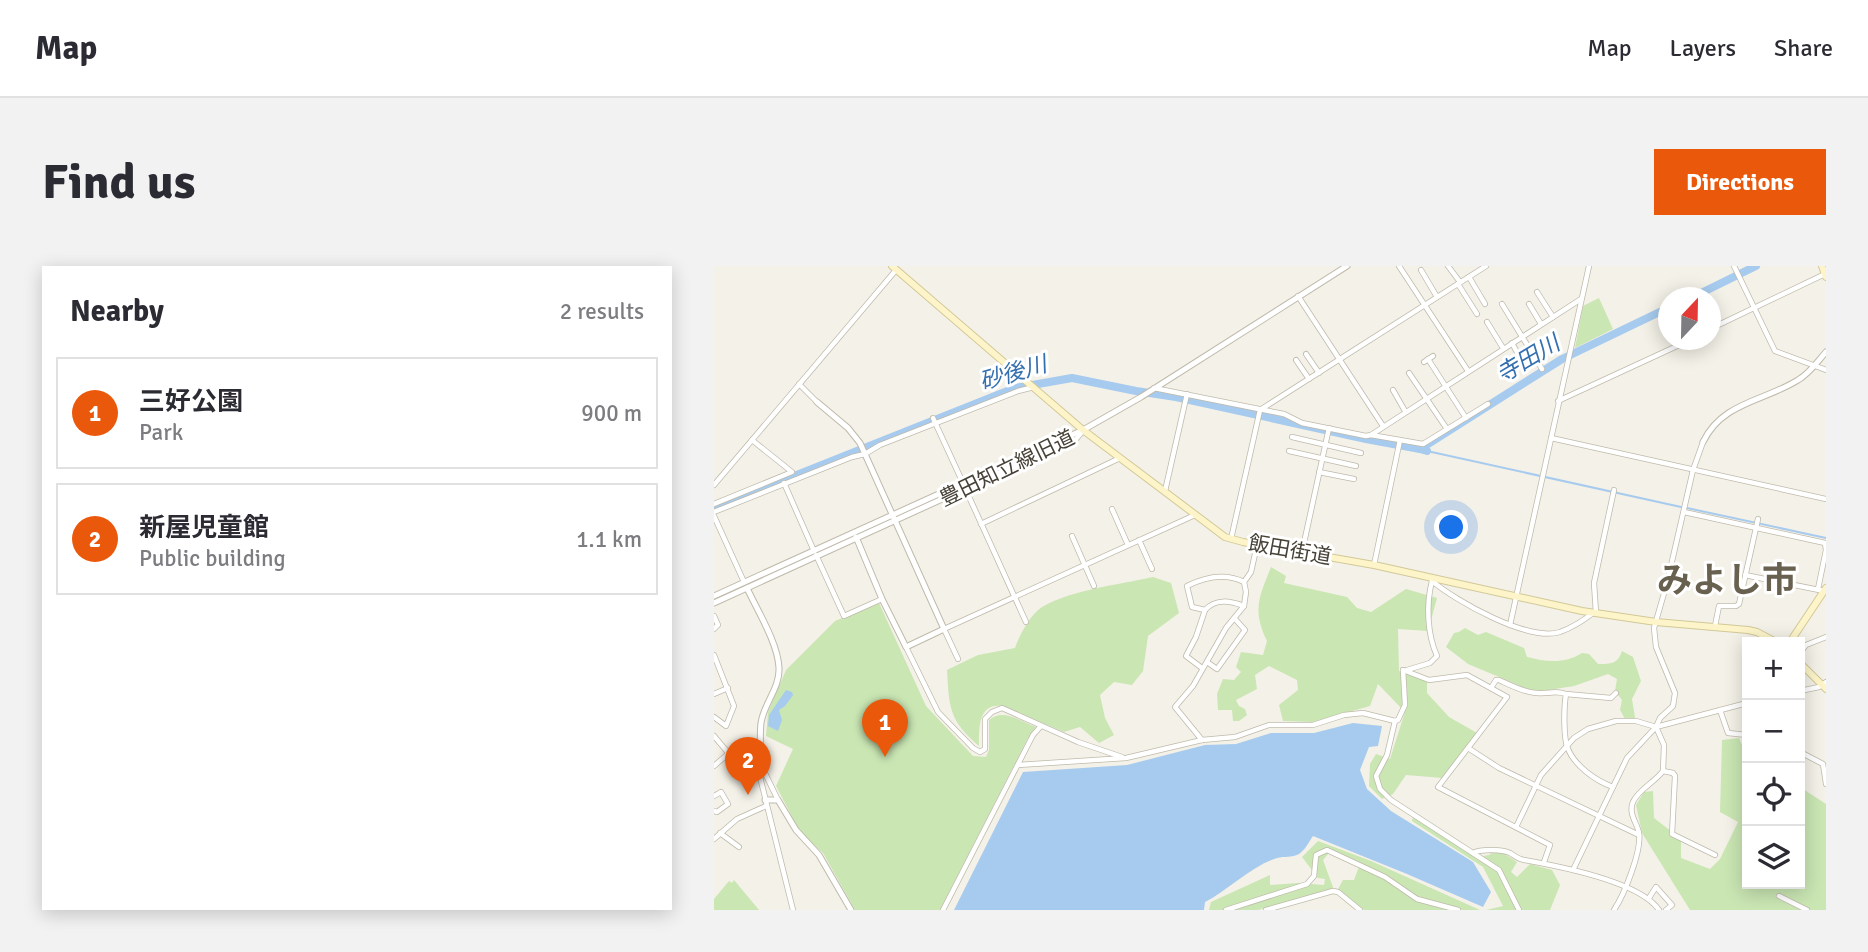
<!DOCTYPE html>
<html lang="en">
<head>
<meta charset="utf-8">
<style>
  body { margin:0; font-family:Signika,"Noto Sans JP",sans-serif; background:#f2f2f3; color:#2b2b33 }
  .controls { position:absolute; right:21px; bottom:21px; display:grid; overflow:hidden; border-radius:0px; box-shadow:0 4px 18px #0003 }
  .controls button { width:63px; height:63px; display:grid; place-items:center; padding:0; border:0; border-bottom:2px solid #e1e1e2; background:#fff; color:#2b2b33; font:35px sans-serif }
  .compass { position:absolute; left:944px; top:21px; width:63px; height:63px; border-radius:50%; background:#fff; box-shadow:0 4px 18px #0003; rotate:22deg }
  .you { position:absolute; left:738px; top:262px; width:24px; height:24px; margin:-18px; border:5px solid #fff; border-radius:50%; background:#1a73e8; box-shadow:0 0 0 10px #1a73e833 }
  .badge { display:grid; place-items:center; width:46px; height:46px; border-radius:50%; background:#ea580c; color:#fff; font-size:23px; font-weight:700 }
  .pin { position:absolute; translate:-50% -58px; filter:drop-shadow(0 2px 4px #0008) }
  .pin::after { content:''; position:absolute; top:37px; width:24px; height:21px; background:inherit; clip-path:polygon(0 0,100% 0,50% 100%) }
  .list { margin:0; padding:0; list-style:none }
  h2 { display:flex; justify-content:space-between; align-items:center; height:91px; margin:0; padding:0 28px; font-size:30px }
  h2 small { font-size:23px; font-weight:400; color:#7c7c81 }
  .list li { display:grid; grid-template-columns:46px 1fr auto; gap:21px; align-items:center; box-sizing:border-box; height:112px; margin:0 14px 14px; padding:0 14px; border:2px solid #e1e1e2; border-radius:0px }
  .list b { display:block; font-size:26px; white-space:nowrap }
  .list p { margin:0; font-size:23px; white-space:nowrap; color:#7c7c81 }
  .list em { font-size:23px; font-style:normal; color:#7c7c81 }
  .icon { flex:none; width:38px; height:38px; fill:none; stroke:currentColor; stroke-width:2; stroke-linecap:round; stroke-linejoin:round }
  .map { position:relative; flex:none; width:1112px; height:644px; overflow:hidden; border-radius:0px }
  header { display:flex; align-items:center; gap:42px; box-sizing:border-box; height:98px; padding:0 35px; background:#fff; border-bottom:2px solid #e1e1e2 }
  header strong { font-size:33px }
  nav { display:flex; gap:38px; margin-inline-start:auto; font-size:24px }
  .intro { display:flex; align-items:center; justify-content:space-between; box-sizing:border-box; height:168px; padding:0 42px }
  h1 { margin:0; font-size:49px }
  .button { padding:18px 32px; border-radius:0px; background:#ea580c; color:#fff; font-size:24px; font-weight:700 }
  main { display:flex; gap:42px; padding:0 42px }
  aside { flex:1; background:#fff; border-radius:0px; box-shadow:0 4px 18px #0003 }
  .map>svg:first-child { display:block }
  .green { fill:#cae6b3 }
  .water { fill:#a7cbee }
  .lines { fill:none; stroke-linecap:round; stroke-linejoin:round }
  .stream { stroke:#a7cbee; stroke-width:2 }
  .river { stroke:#a7cbee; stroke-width:8 }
  .minor-casing { stroke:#bfbaab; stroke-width:6 }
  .tertiary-casing { stroke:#bfbaab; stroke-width:7 }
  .secondary-casing { stroke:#d2c899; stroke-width:8 }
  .minor { stroke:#fff; stroke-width:4.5 }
  .tertiary { stroke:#fff; stroke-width:5 }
  .secondary { stroke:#fdf5c9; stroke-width:6 }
  .labels { text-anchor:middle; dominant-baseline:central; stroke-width:6; stroke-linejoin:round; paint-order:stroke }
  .street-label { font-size:21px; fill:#474237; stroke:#fff }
  .water-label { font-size:23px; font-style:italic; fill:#3470af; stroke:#fff }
  .town-label { font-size:35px; font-weight:bold; fill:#69614f; stroke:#fff }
</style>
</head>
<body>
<header>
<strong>Map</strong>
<nav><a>Map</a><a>Layers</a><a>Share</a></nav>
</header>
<div class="intro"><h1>Find us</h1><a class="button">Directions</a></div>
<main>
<aside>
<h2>Nearby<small>2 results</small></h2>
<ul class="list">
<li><span class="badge">1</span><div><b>三好公園</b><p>Park</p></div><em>900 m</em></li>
<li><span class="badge">2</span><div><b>新屋児童館</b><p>Public building</p></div><em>1.1 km</em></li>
</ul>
</aside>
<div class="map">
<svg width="1112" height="644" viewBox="0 0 1112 644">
  <rect width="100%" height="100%" fill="#f4f1e8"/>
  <g class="green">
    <polygon points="885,32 899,63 861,82 869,40"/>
    <path d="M557 301 572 310 570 317 633 331 643 342 657 346 692 323 723 332 714 365 684 363 685 405 713 415V427L735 451 763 467 728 512 692 509 679 528 668 533 655 520 656 498 662 488 676 493 691 446 664 418 656 440 599 456 569 455 565 439 584 424 583 414 555 400 541 409 543 423 522 434 525 440 531 443 533 449 525 455H519L518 444H504L503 428 509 413 520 414 527 406 522 401 527 386 549 389 553 375C538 344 545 331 557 301Z"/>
    <path d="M439 311 457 317 465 347 434 370 429 405 418 419 400 416 386 429 391 452 400 469 385 477 366 461 350 466 288 440C264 437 265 462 265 480 235 455 235 441 233 404L264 389 301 382C306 368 316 349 328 341 360 323 404 319 439 311Z"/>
    <path d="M165 337 212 440 259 490 272 491 275 484V454C289 442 306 455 322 461L313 474 226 644H141L109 587 86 566 62 520 79 483 52 470 54 446 72 404 121 355Z"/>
    <path d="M751 362 764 369 772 366 810 382 813 391C832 396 851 398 868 387L875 388 884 398C897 398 904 398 908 385L919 391 927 415 918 433 921 452 911 453 906 444 908 434 901 425 903 413 894 408 860 420 821 426 754 398 732 381 740 367 745 366Z"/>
    <polygon points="1025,472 1033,491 1033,618 1086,618 1086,521 1112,538 1112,644 976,644 928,567 922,539 930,526 939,525 940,552 967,573 967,592 996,603 1006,593 1024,556 1006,546 1008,474"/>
    <polygon points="699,551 763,591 775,589 783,583 803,596 797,606 803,611 816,598 838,604 846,619 836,644 772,644 789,640 769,601 698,555"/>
    <polygon points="604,575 657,595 766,644 650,644 624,623 629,614 640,614 646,598 615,587 609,594 620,624 544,644 495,644 497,636 556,609 556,619 584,617 610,619 611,613 604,612 588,591"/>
    <polygon points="20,614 45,644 0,644 0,633 15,615 18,617"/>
  </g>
  <g class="water">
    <polygon points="72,424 78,426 79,429 71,440 65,444 68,454 64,465 54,460 55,449"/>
    <path d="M639 457 668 460 664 480 655 481 646 504 653 523 677 545 759 596 777 626 769 641 693 608 599 570C595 576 591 584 585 588 577 592 571 590 563 592 539 599 514 624 491 636L490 644H240L309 506 413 499 491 479 522 478 557 467H600Z"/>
  </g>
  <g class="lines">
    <g class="stream">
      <polyline points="713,185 967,241"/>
      <polyline points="973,242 1112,272"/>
    </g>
    <g class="river">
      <polyline points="977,32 1042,0"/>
      <polyline points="713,185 706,183 848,93 954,42"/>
      <polyline points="0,242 301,122 358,112 422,125 462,131 652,173 706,183"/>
    </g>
    <defs>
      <g id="minor">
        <polyline points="685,0 754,105"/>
        <polyline points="734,0 746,16"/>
        <polyline points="1020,0 1061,85 1112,104"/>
        <polyline points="707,4 723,31"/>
        <polyline points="755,11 771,38"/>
        <polyline points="744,18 763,48"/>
        <polyline points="823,26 839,51"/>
        <polyline points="584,30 669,160"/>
        <polyline points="788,38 828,103"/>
        <polyline points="815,38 827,58"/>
        <polyline points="773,56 789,82"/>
        <polyline points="996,63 1111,8"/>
        <polyline points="798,77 806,92"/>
        <polyline points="592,88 605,107"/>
        <polyline points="714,93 752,152"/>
        <polyline points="582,94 595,113"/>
        <polyline points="710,96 719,90"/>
        <polyline points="695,107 733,163"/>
        <polyline points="85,118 103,136"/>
        <polyline points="440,122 570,148 588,157 652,170 657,169"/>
        <polyline points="679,124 691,145"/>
        <polyline points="844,135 976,74"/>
        <polyline points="219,152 249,217"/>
        <polyline points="578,171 647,187"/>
        <polyline points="837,172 1112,233"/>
        <polyline points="686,174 709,178 774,138"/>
        <polyline points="575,185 642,200"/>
        <polyline points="329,187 362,173 369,165"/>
        <polyline points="605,206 640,213"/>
        <polyline points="70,217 100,285"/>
        <polyline points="0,219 182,4"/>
        <polyline points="251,222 312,356"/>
        <polyline points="451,225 473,128"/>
        <polyline points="0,238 78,206 38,174"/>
        <polyline points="398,243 414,279"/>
        <polyline points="0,246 138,191 151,188 166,179 304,125 320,121"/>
        <polyline points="970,246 1111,277 1112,284 1104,323"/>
        <polyline points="0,250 30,316"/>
        <polyline points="267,258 406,192"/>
        <polyline points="358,270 380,320"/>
        <polyline points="517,273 546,144 772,0"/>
        <polyline points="425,274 438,303"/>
        <polyline points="588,286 615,162"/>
        <polyline points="102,289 130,350 168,333"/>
        <polyline points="660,299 686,174 657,169 867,33"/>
        <polyline points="1031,309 1110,325"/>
        <path d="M718 315C742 335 814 376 846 366 857 362 870 354 879 347"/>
        <path d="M530 316C512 307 491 311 473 320L478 341 491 344C502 332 516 335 530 340"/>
        <polyline points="882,347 880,317 900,224"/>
        <polyline points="0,350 4,359 0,363"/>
        <polyline points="796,359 875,0"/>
        <polyline points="1001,360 1005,340 1022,340 1025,338 1044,253"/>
        <polyline points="192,381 224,446 259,482 266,486 271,483 271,453 278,446 288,442 364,476 408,491"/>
        <polyline points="1086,387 1092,379 1112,371"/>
        <polyline points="0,389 20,440 12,460 0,451"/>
        <polyline points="244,393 230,363 481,249"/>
        <polyline points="493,396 503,403 531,364 521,353"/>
        <polyline points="488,402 472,390 482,371 491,344"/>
        <polyline points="689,404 715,414 753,409 793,431 724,521 836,579 830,596"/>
        <polyline points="689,404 691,439 684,454 681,455 673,489 662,510 666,523 677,534 785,604 805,644"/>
        <path d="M693 404 716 397 723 390C713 368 712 338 718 315"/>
        <path d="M777 422 782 414H785C796 419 811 427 823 427 834 428 842 424 852 428 850 440 849 472 854 483 861 500 882 515 899 521"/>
        <polyline points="1086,425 1105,421 1112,416"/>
        <polyline points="0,428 14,422"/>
        <polyline points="852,428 897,432 902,427"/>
        <polyline points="1006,444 1014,467 1033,469"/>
        <polyline points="0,470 32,508 39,512 46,511 79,644"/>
        <polyline points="488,474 461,441 479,420 512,362 530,340 532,326 530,316 537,306 543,279"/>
        <polyline points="754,482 785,502 925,569"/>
        <polyline points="1086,486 1109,498 1112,518"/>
        <polyline points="304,499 412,492 488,474 521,471 555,459 599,459 630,449 649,447 681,455"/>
        <polyline points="0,500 14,488"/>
        <polyline points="48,501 64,534"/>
        <polyline points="949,505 959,507 961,510 958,568 1001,589"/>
        <polyline points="0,530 7,526 14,538 3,546 0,545"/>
        <polyline points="802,561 827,509 860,472 874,463 902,455 922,455 942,461 1033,437"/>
        <polyline points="6,567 25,581"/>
        <polyline points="0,573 23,553 52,540"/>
        <path d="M759 587C767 583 787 583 796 587 801 590 804 593 810 594 844 600 926 616 945 644"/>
        <polyline points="859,604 913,492 942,461 946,452 959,440 961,427 942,381 940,362 953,317 979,204 989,176"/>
        <polyline points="1065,630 1093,644"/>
        <polyline points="935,632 942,621 958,639 952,644"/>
        <polyline points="229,644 319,469 327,460"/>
        <polyline points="512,644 593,618 600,610 602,589 613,584 671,611 703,633 744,644"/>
        <polyline points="552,644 619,625 624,626 646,644"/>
        <path d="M900 644C910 629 928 585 925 567 923 557 914 547 919 536 924 524 941 516 949 505L950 479 942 461"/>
      </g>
      <g id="tertiary">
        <polyline points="103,136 134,162 146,177 230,363 192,381 168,333 142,271"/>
        <path d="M989 176C1008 136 1051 135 1084 114 1096 107 1103 96 1112 86"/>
        <path d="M33 322C43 344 64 377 65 402 66 422 50 437 47 457 45 475 48 494 46 511"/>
        <polyline points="0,330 249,217 369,164 427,131 633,0"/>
        <polyline points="0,337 329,187"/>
        <polyline points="51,534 64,534 82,564 105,589 137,644"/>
      </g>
      <g id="secondary">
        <polyline points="178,0 369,164 511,271 529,276 660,299 868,345 942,356 1034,364 1043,366 1062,376"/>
        <polyline points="1108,0 1112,11"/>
        <polyline points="1076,376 1112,322"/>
        <polyline points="1086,397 1112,423"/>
      </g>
    </defs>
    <use href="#minor" class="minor-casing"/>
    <use href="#tertiary" class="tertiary-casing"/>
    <use href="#secondary" class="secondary-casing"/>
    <use href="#minor" class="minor"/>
    <use href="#tertiary" class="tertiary"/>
    <use href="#secondary" class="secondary"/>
  </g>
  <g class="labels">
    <g class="street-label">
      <text transform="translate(293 202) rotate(-26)">豊田知立線旧道</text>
      <text transform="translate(576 284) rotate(10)">飯田街道</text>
    </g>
    <g class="water-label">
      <text transform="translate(814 93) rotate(-31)">寺田川</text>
      <text transform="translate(299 107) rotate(-16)">砂後川</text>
    </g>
    <g class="town-label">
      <text x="1013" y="314">みよし市</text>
    </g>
  </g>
</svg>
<div class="controls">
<button>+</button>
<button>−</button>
<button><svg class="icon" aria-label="locate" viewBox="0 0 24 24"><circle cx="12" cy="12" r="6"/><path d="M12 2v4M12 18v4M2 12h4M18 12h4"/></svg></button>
<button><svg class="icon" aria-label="layers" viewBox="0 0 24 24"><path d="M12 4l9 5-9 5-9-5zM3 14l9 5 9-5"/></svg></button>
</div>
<svg class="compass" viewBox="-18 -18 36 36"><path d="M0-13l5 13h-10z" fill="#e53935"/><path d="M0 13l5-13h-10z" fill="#7c7c81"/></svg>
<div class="you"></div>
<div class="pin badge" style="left:171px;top:491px">1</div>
<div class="pin badge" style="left:34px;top:529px">2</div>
</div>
</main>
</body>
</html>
